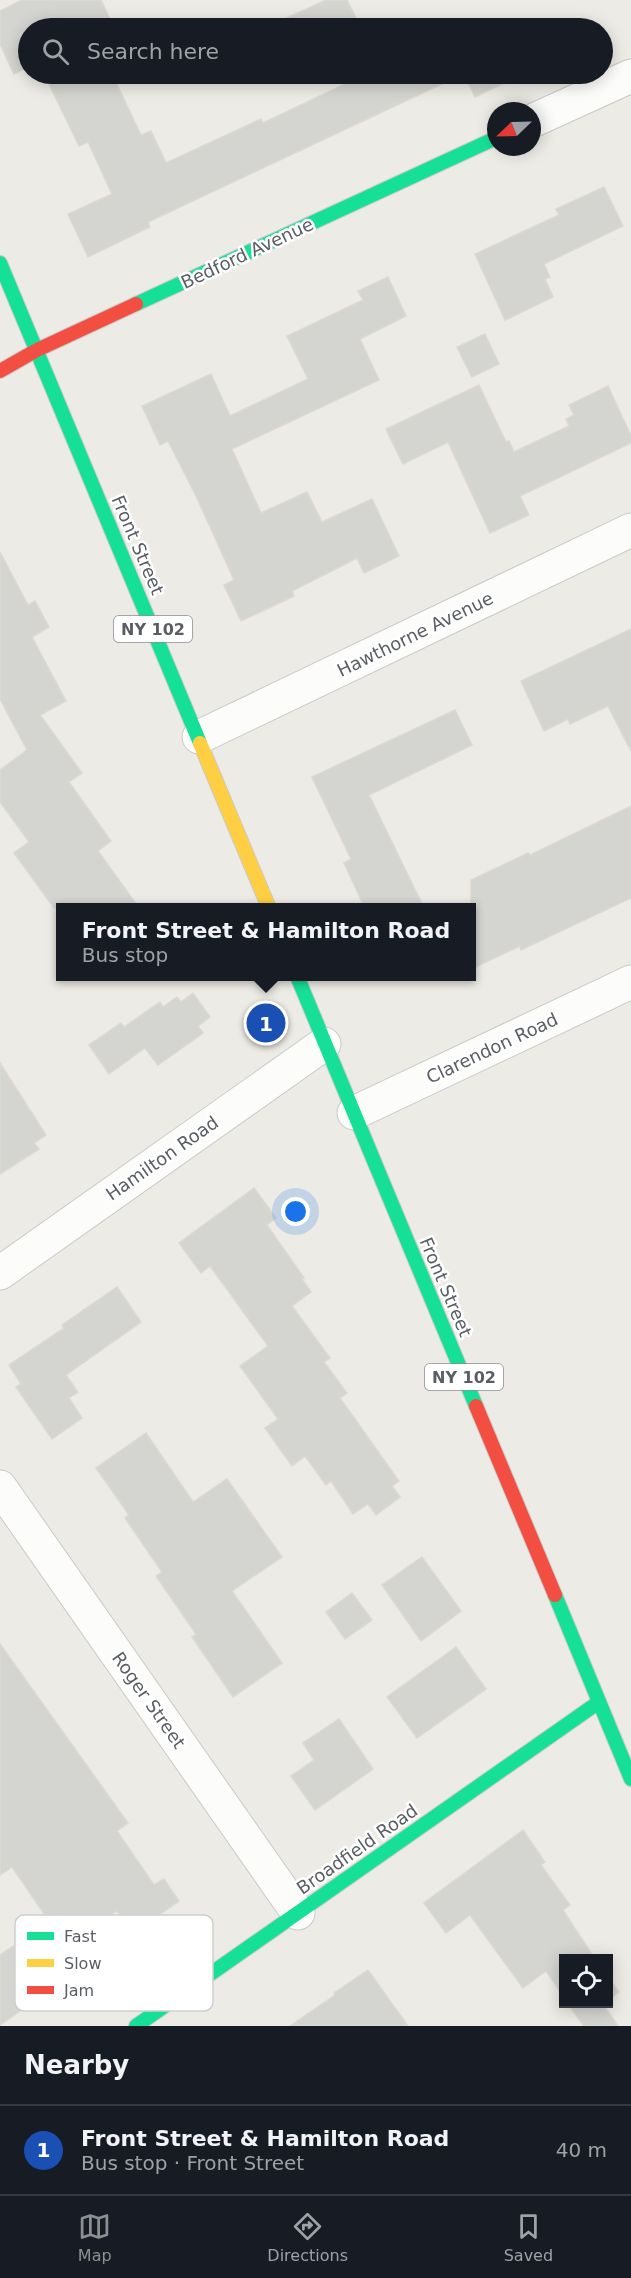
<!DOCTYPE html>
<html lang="en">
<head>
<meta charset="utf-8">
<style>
  body { margin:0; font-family:"DejaVu Sans",sans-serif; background:#242831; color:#f1f3f6 }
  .controls { position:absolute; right:18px; bottom:18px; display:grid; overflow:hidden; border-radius:0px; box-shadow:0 3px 15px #0003 }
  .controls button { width:54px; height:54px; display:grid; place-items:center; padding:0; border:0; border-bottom:2px solid #363941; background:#171b24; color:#f1f3f6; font:30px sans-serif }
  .compass { position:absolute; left:487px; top:102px; width:54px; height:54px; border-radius:50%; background:#171b24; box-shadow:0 3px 15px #0003; rotate:247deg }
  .you { position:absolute; left:296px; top:1212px; width:21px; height:21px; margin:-15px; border:4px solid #fff; border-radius:50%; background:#1a73e8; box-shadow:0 0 0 9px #1a73e833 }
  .badge { display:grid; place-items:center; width:39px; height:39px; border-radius:50%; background:#8d8f91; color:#fff; font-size:20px; font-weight:700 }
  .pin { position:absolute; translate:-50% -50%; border:3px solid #fff; box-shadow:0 2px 6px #0006 }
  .popup { position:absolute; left:56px; top:903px; width:420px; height:78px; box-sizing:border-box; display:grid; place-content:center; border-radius:0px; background:#171b24; filter:drop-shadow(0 2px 4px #0005); font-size:20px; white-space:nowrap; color:#9ea1a6 }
  .popup b { font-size:22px; color:#f1f3f6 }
  .popup::after { content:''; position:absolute; left:50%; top:100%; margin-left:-12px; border:12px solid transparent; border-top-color:#171b24 }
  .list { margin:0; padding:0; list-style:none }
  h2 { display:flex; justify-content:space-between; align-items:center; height:78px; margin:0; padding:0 24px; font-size:26px }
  h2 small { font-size:20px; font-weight:400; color:#9ea1a6 }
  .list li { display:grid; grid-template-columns:39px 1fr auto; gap:18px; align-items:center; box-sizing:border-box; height:90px; padding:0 24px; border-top:2px solid #363941 }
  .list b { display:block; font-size:22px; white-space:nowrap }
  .list p { margin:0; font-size:20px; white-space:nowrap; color:#9ea1a6 }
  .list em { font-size:20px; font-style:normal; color:#9ea1a6 }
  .icon { flex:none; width:33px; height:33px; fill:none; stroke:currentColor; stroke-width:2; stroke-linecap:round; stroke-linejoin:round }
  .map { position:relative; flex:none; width:631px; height:2026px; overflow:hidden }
  .search { position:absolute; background:#171b24; box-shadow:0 3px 15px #0003; left:18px; right:18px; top:18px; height:66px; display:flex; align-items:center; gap:15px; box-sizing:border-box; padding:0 21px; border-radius:33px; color:#9ea1a6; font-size:22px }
  .sheet { height:168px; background:#171b24 }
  nav { display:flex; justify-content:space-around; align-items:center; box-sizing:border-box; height:84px; border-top:2px solid #363941; background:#171b24; font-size:16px; color:#9ea1a6 }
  nav a { display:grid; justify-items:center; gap:3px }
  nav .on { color:#8d8f91 }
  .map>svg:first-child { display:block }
  .building { fill:#d4d4d0; stroke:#dcd9d4; stroke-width:1.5 }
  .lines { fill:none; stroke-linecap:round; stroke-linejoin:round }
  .street-casing { stroke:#c9cac9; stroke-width:35 }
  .fast-casing { stroke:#cacaca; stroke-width:16 }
  .slow-casing { stroke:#cacaca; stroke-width:16 }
  .jam-casing { stroke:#cacaca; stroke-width:16 }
  .street { stroke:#fcfcfb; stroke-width:33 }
  .fast { stroke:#16e098; stroke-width:14 }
  .slow { stroke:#ffcf43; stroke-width:14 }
  .jam { stroke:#f24e42; stroke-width:14 }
  .labels { text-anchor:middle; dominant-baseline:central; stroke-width:5; stroke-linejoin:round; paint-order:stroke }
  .shield { fill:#fff; stroke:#8c8e92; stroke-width:1.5 }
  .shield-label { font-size:16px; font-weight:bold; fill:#5a5e64 }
  .street-label { font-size:18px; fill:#5a5e64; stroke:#fff }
  .key { fill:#fff; stroke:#cecfd0; stroke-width:1.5 }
  .key-label { font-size:16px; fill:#5a5e64 }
</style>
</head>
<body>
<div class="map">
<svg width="631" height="2026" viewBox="0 0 631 2026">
  <rect width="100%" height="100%" fill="#ecebe5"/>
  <g class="building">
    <polygon points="22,0 101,0 114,28 28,28 28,67 14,74 0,44 0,11"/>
    <polygon points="326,0 347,0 361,28 265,28"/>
    <polygon points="38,74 112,74 141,135 151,131 166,163 261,119 263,123 366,74 463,74 148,222 150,227 88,257 68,214 112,194 88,142 79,146 44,74 39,76"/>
    <polygon points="464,74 509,74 512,79 475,97"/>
    <polygon points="604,187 623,226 544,264 550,277 545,279 553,297 505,320 475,254 559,215 556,209"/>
    <polygon points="388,277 406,316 360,339 379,380 232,449 261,513 307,492 322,522 372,499 399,556 364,573 357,558 292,591 294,596 241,621 224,585 234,580 197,498 168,441 160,445 142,406 211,374 230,416 308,379 287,336 363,300 358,291"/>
    <polygon points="485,334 499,364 472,377 457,347"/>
    <polygon points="479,385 506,442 509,441 514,452 569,426 566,419 574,415 569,405 608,386 631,436 631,443 520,496 529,515 490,533 448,442 403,464 386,429"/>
    <polygon points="0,552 28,605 35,601 49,627 32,637 66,701 40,715 82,773 69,782 111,841 98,851 139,908 54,908 14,853 29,842 0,802 0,770 27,750 0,699"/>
    <polygon points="631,629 631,751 608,706 570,724 568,719 544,731 521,681"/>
    <polygon points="455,710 472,745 369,795 424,908 365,908 344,863 351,859 312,777"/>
    <polygon points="631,806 631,898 521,950 520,946 471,969 471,880 528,853 530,855"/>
    <polygon points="193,993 210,1017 198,1026 203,1033 158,1065 145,1048 109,1074 89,1045 121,1023 124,1027 160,1002 163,1007 177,997 181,1002"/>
    <polygon points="0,1063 46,1135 34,1143 39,1149 0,1174"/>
    <polygon points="254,1188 276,1218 267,1225 304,1278 302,1279 311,1292 292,1306 330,1358 324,1362 347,1393 340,1398 399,1481 392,1486 400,1497 376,1515 368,1504 353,1514 331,1481 326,1485 305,1456 292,1466 265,1428 278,1419 240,1366 268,1346 210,1266 201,1273 179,1243"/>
    <polygon points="117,1287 141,1322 66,1375 78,1392 69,1398 82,1418 52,1439 16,1387 21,1384 9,1365 64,1328 62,1325"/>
    <polygon points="146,1433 193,1502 227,1479 282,1557 232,1591 282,1663 233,1697 192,1637 196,1634 156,1576 162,1572 125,1518 129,1515 96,1468"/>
    <polygon points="422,1557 461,1611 421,1641 382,1585"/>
    <polygon points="352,1593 372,1620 345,1639 326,1612"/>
    <polygon points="0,1644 128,1823 117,1831 154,1885 164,1879 179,1901 133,1933 117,1911 104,1920 102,1917 64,1943 12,1867 0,1875"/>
    <polygon points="456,1647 486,1689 417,1738 387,1697"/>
    <polygon points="339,1719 373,1769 315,1810 291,1776 314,1760 303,1743"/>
    <polygon points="523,1830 545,1862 541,1865 570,1905 563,1910 595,1959 564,1959 564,1997 546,1971 523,1988 470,1915 446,1933 424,1903"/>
    <polygon points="33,1933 65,1979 0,2025 0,1955"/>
    <polygon points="368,1970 408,2026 290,2026 335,1995 334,1993"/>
    <polygon points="609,1978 619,1992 609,2000"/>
    <polygon points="568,2004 603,2004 618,2026 584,2026"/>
  </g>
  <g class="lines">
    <defs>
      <g id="street">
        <polyline points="532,121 631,76"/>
        <polyline points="199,737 631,530"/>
        <polyline points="354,1113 631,982"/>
        <polyline points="0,1273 324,1044"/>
        <polyline points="0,1487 298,1913"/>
      </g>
      <g id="fast">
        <polyline points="0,263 200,743"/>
        <polyline points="136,304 496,138"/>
        <polyline points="297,976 476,1406"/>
        <polyline points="555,1595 631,1779"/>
        <polyline points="136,2026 599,1702"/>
      </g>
      <polyline id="slow" points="200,743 269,908"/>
      <g id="jam">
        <polyline points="0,371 37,350 136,304"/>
        <polyline points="476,1406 555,1595"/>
      </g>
    </defs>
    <use href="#street" class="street-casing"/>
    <use href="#fast" class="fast-casing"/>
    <use href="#slow" class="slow-casing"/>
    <use href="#jam" class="jam-casing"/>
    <use href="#street" class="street"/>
    <use href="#fast" class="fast"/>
    <use href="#slow" class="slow"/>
    <use href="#jam" class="jam"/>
  </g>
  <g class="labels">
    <g class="shield">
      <rect x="114" y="616" width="78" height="26" rx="4.5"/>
      <rect x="425" y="1364" width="78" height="26" rx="4.5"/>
    </g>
    <g class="shield-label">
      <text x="153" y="629">NY 102</text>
      <text x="464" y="1377">NY 102</text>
    </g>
    <g class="street-label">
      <text transform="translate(247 253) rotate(-25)">Bedford Avenue</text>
      <text transform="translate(138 545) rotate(67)">Front Street</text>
      <text transform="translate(415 634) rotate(-26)">Hawthorne Avenue</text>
      <text transform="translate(492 1048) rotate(-25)">Clarendon Road</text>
      <text transform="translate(162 1158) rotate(-35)">Hamilton Road</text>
      <text transform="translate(446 1287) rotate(67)">Front Street</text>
      <text transform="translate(149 1700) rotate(55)">Roger Street</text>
      <text transform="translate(357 1849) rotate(-35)">Broadfield Road</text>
    </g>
  </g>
  <rect x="15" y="1915" width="198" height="96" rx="9" class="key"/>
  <rect x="27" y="1932" width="27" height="8" fill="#16e098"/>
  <rect x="27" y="1959" width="27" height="8" fill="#ffcf43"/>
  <rect x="27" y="1986" width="27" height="8" fill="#f24e42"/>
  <g class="key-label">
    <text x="64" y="1942">Fast</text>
    <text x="64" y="1969">Slow</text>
    <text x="64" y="1996">Jam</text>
  </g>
</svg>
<div class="controls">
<button><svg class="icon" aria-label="locate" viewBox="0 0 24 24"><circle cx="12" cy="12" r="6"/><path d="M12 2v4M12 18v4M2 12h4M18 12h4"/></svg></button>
</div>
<svg class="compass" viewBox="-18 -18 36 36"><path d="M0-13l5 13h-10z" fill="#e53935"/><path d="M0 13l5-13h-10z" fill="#9ea1a6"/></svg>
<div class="you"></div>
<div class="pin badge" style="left:266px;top:1023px;background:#1a4fb4">1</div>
<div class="popup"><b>Front Street &amp; Hamilton Road</b>Bus stop</div>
<div class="search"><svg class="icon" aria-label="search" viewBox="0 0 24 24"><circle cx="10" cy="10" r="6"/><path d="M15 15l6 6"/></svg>Search here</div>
</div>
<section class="sheet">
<h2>Nearby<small></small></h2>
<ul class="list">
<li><span class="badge" style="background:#1a4fb4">1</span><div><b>Front Street &amp; Hamilton Road</b><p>Bus stop · Front Street</p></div><em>40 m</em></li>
</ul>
</section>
<nav>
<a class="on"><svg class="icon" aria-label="map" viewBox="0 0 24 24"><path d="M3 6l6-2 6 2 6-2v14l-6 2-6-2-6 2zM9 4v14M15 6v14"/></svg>Map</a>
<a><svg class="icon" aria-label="directions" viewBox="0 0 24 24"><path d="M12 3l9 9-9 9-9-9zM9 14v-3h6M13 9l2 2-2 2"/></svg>Directions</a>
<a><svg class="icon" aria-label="saved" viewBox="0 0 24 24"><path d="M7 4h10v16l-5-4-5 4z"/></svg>Saved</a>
</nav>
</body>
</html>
